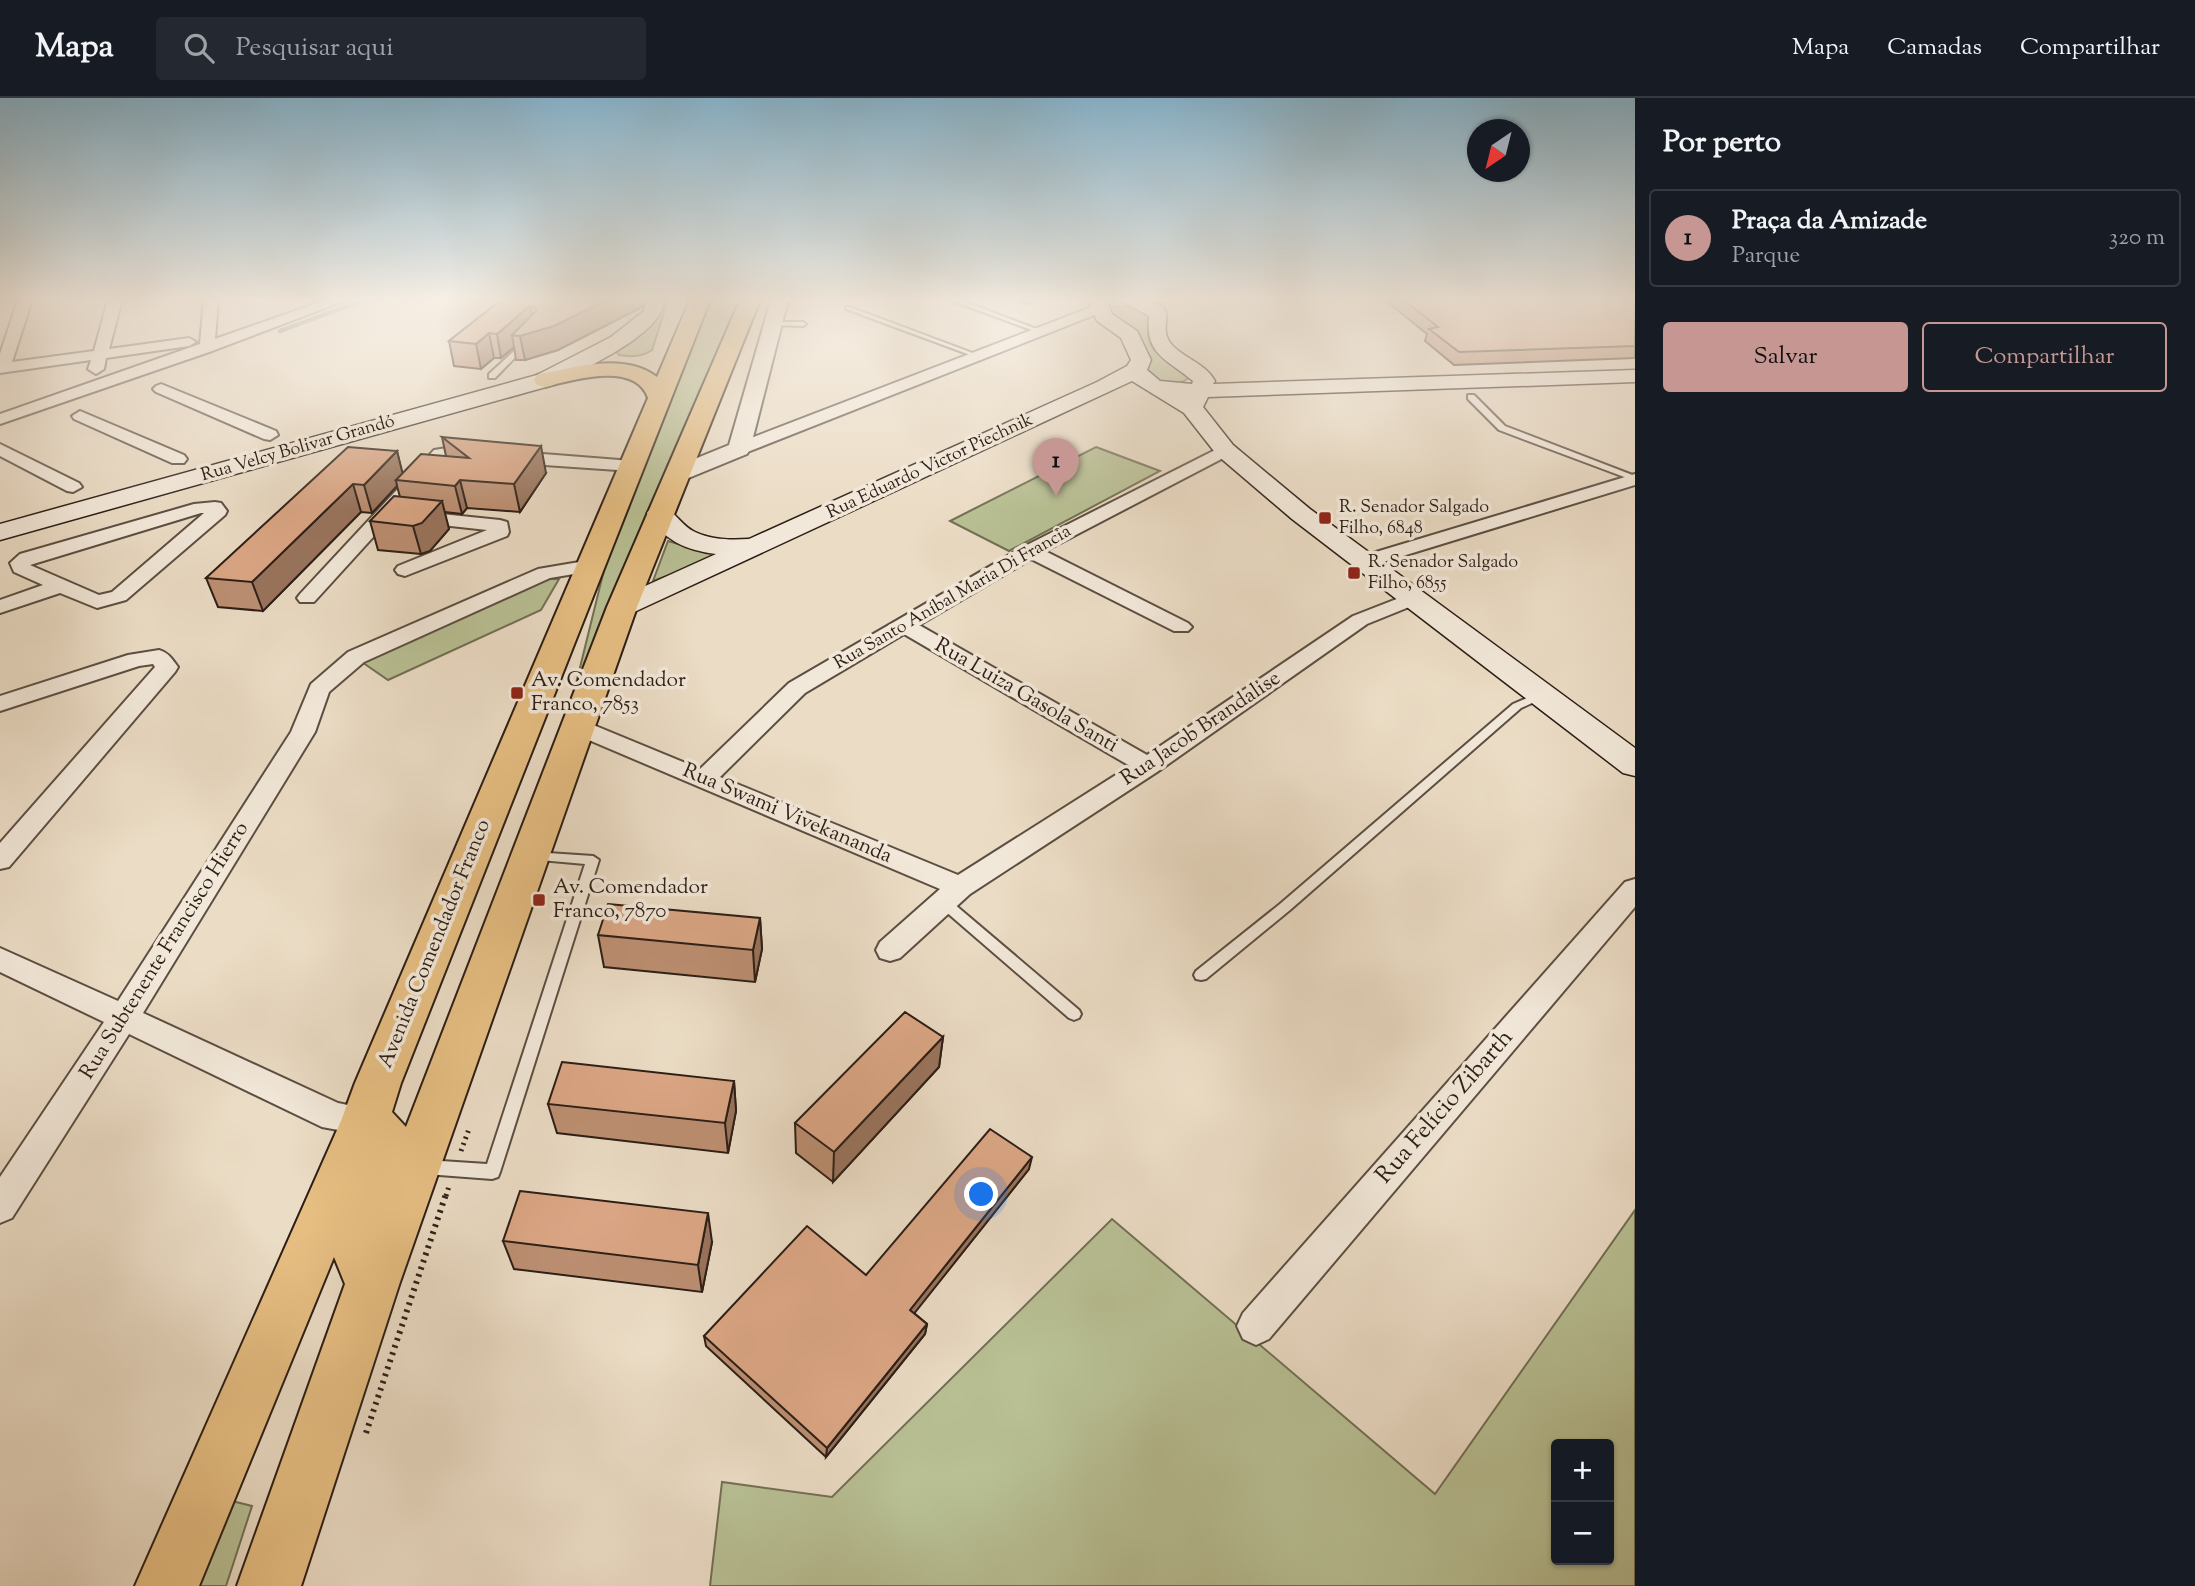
<!DOCTYPE html>
<html lang="pt">
<head>
<meta charset="utf-8">
<style>
  body { margin:0; font-family:"Sorts Mill Goudy",serif; background:#242831; color:#f1f3f6 }
  .controls { position:absolute; right:21px; bottom:21px; display:grid; overflow:hidden; border-radius:7px; box-shadow:0 2px 5px #0004 }
  .controls button { width:63px; height:63px; display:grid; place-items:center; padding:0; border:0; border-bottom:2px solid #363941; background:#171b24; color:#f1f3f6; font:35px sans-serif }
  .compass { position:absolute; left:1467px; top:21px; width:63px; height:63px; border-radius:50%; background:#171b24; box-shadow:0 2px 5px #0004; rotate:215deg }
  .you { position:absolute; left:982px; top:1097px; width:24px; height:24px; margin:-18px; border:5px solid #fff; border-radius:50%; background:#1a73e8; box-shadow:0 0 0 10px #1a73e833 }
  .badge { display:grid; place-items:center; width:46px; height:46px; border-radius:50%; background:#c59692; color:#111; font-size:23px; font-weight:700 }
  .pin { position:absolute; translate:-50% -58px; filter:drop-shadow(0 2px 4px #0008) }
  .pin::after { content:''; position:absolute; top:37px; width:24px; height:21px; background:inherit; clip-path:polygon(0 0,100% 0,50% 100%) }
  .list { margin:0; padding:0; list-style:none }
  h2 { display:flex; justify-content:space-between; align-items:center; height:91px; margin:0; padding:0 28px; font-size:30px }
  h2 small { font-size:23px; font-weight:400; color:#9ea1a6 }
  .list li { display:grid; grid-template-columns:46px 1fr auto; gap:21px; align-items:center; box-sizing:border-box; height:98px; margin:0 14px 14px; padding:0 14px; border:2px solid #363941; border-radius:7px }
  .list b { display:block; font-size:26px; white-space:nowrap }
  .list p { margin:0; font-size:23px; white-space:nowrap; color:#9ea1a6 }
  .list em { font-size:23px; font-style:normal; color:#9ea1a6 }
  .actions { display:flex; gap:14px; padding:21px 28px }
  .actions a { flex:1; padding:16px 0; border:2px solid #c59692; border-radius:7px; text-align:center; font-size:24px; color:#c59692 }
  .actions .main { background:#c59692; color:#111 }
  .icon { flex:none; width:38px; height:38px; fill:none; stroke:currentColor; stroke-width:2; stroke-linecap:round; stroke-linejoin:round }
  .map { position:relative; flex:none; width:1635px; height:1488px; overflow:hidden }
  header { display:flex; align-items:center; gap:42px; box-sizing:border-box; height:98px; padding:0 35px; background:#171b24; border-bottom:2px solid #363941 }
  header strong { font-size:33px }
  nav { display:flex; gap:38px; margin-inline-start:auto; font-size:24px }
  .search { width:490px; height:63px; background:#242831; display:flex; align-items:center; gap:18px; box-sizing:border-box; padding:0 24px; border-radius:7px; color:#9ea1a6; font-size:26px }
  main { display:flex }
  aside { flex:1; background:#171b24 }
  .map>svg:first-child { display:block }
  .green { fill:#b8c094; stroke:#726f55; stroke-width:2; fill-rule:evenodd }
  .lines { fill:none; stroke-linecap:round; stroke-linejoin:round }
  .stream { stroke:#6d7d72; stroke-width:4.5 }
  .service-casing { stroke:#5c4e42; stroke-width:4 }
  .minor-casing { stroke:#5c4e42; stroke-width:4 }
  .tertiary-casing { stroke:#5c4e42; stroke-width:4 }
  .secondary-casing { stroke:#2c1e16; stroke-width:3 }
  .trunk-casing { stroke:#2c1e16; stroke-width:4 }
  .path-far1 { stroke:#2c1e16; stroke-width:5; stroke-dasharray:2 4.5; stroke-linecap:butt }
  .path { stroke:#2c1e16; stroke-width:6; stroke-dasharray:2.5 5; stroke-linecap:butt }
  .service { fill:#f2e8d9; fill-rule:evenodd }
  .minor { fill:#f2e8d9; fill-rule:evenodd }
  .tertiary { fill:#f2e8d9; fill-rule:evenodd }
  .secondary { fill:#f2e8d9; fill-rule:evenodd }
  .trunk { fill:#e6be82; fill-rule:evenodd }
  .wall { fill:#bc8f72; stroke:#2c1e16; stroke-width:2 }
  .shaded-wall { fill:#99745d; stroke:#2c1e16; stroke-width:2 }
  .building { fill:#dba685; stroke:#2c1e16; stroke-width:2 }
  .poi-dot { fill:#8f2418; stroke:#f2e8d9; stroke-width:2.5 }
  .labels { text-anchor:middle; dominant-baseline:central; stroke-width:7; stroke-linejoin:round; paint-order:stroke }
  .far-street-label { font-size:18px; fill:#2c1e16; stroke:#f2e8d9 }
  .far-poi-label { font-size:18px; fill:#2c1e16; stroke:#f2e8d9; text-anchor:start }
  .poi-label { font-size:21px; fill:#2c1e16; stroke:#f2e8d9; text-anchor:start }
  .street-label { font-size:21px; fill:#2c1e16; stroke:#f2e8d9 }
  .near-street-label { font-size:24px; fill:#2c1e16; stroke:#f2e8d9 }
</style>
</head>
<body>
<header>
<strong>Mapa</strong>
<div class="search"><svg class="icon" aria-label="search" viewBox="0 0 24 24"><circle cx="10" cy="10" r="6"/><path d="M15 15l6 6"/></svg>Pesquisar aqui</div>
<nav><a>Mapa</a><a>Camadas</a><a>Compartilhar</a></nav>
</header>
<main>
<div class="map">
<svg width="1635" height="1488" viewBox="0 0 1635 1488">
  <rect width="100%" height="100%" fill="#ebdcc5"/>
  <filter id="stains"><feTurbulence type="fractalNoise" baseFrequency=".00286" numOctaves="4"/><feColorMatrix values="0 0 0 0 .2 0 0 0 0 .09 0 0 0 0 .02 0 0 0 .5 -.17"/></filter>
  <radialGradient id="worn" r=".72"><stop offset=".6" stop-color="#630" stop-opacity="0"/><stop offset="1" stop-color="#630" stop-opacity=".3"/></radialGradient>
  <g class="green">
    <path d="M668 202 652 252C642 259 632 259 619 257L615 252 645 229Z"/>
    <polygon points="707,202 744,202 569,614 604,472"/>
    <path d="M1121 208 1134 209 1149 217C1142 264 1167 252 1190 279 1179 289 1165 284 1153 282L1109 217V210Z"/>
    <polygon points="1096,349 1160,373 1009,453 950,423"/>
    <polygon points="668,443 698,452 730,455 653,483"/>
    <polygon points="546,481 559,481 541,512 388,582 359,562"/>
    <path d="M1635 1112V1488H710L722 1384 832 1399 1112 1121 1435 1396ZM1556 1346H1609V1462H1556Z"/>
    <polygon points="224,1401 252,1408 226,1488 188,1488"/>
  </g>
  <g class="lines">
    <polyline class="stream" points="280,233 364,202"/>
    <defs>
      <g id="service">
        <polygon points="950,202 960,202 1042,233 1037,234"/>
        <polygon points="846,209 850,209 978,257 973,258 846,211"/>
        <polygon points="772,224 803,224 806,226 803,228 774,227 771,225"/>
        <polygon points="525,243 530,244 495,280 489,280 489,276"/>
        <polygon points="1468,297 1474,297 1505,328 1635,378 1635,383 1499,332 1468,301"/>
        <polygon points="1541,594 1546,597 1545,599 1521,610 1290,812 1206,881 1201,882 1196,881 1194,877 1196,873 1280,806 1513,606"/>
        <polygon points="533,754 593,758 599,762 500,1074 498,1079 492,1081 426,1076 420,1074 418,1069 420,1064 426,1062 487,1066 585,766 529,761 527,758"/>
        <polygon points="942,798 947,800 1079,912 1081,916 1079,920 1074,922 1069,920 937,806 936,803 937,800"/>
      </g>
      <g id="minor">
        <polygon points="18,202 32,202 12,264 94,253 108,202 122,202 109,251 189,240 196,244 189,248 106,260 104,271 96,276 88,271 91,262 0,275 0,256"/>
        <polygon points="204,202 218,202 215,241 326,202 346,202 212,253 0,326 0,316 200,246"/>
        <polygon points="1102,205 1109,209 1107,212 745,355 733,355 731,351 733,347"/>
        <polygon points="161,286 276,333 278,337 270,342 264,341 156,294 153,291 156,288"/>
        <polygon points="80,313 184,357 187,361 184,365 172,365 74,321 72,318"/>
        <polygon points="0,346 79,385 82,389 73,394 67,393 0,358"/>
        <path d="M1225 347 1233 352 1231 356 1045 453 1188 525 1192 529 1188 533H1174L1031 461 919 527 1147 657 1353 518 1412 495 1419 497 1422 501 1419 505 1367 526 1157 674 970 796 900 860 890 863 880 860 876 852 880 844 940 791 570 634 566 629 570 624 578 622 586 624 700 671 789 585 1023 449ZM904 536 1130 668 958 777 720 679 805 595Z"/>
        <polygon points="453,349 632,363 641,368 632,373 445,360 314,504 300,504 297,500 300,496 434,352"/>
        <polygon points="1635,376 1635,387 1370,468 1356,468 1353,464 1356,460"/>
        <path d="M215 404 221 405 227 413 225 417 126 502 97 510 60 495 0 515V502L43 487 14 474 10 465 20 456 194 406ZM201 415H204L112 494 99 497 30 467Z"/>
        <polygon points="412,413 500,422 507,424 509,434 507,438 405,478 398,476 395,472 398,468 487,432 405,423 403,419"/>
        <polygon points="591,462 601,468 598,472 550,480 364,564 329,594 315,634 143,915 338,1005 377,1013 381,1023 377,1033 365,1037 322,1029 129,936 12,1120 0,1125 0,1079 104,924 0,874 0,850 118,903 291,634 311,586 348,554 538,471"/>
        <path d="M159 552C169 555 172 561 178 569L175 574 9 769 0 771V745L155 569 153 566 139 568 0 613V598L128 557Z"/>
        <polygon points="1635,781 1635,809 1269,1241 1256,1247 1243,1241 1237,1228 1243,1215 1625,784"/>
      </g>
      <polygon id="tertiary" points="771,202 788,202 750,351 747,356 686,381 670,381 667,376 670,371 729,347"/>
      <g id="secondary">
        <path d="M647 202H663L664 205C658 239 582 271 553 287L0 442V426L537 277 611 239 644 213Z"/>
        <path d="M1088 202H1107L1112 216 1137 233 1151 262 1147 272 1160 283 1192 286 1193 283C1167 261 1145 257 1149 218L1120 202C1196 202 1150 225 1173 248 1186 261 1206 266 1215 283L1213 286 1635 272V284L1208 299 1203 309 1233 347 1310 411 1635 650V678L1623 675 1292 421 1217 357 1184 315 1132 283 632 515 622 518 612 515 608 509 612 503 716 456C685 452 663 442 647 415L651 410C673 404 677 426 695 434 712 442 731 442 749 441L1097 284 1127 268 1131 262 1121 240 1097 223Z"/>
      </g>
      <path id="trunk" d="M690 202H710L401 985 392 1014 406 1029 607 509 740 202H760L637 509 400 1184 301 1488H237L345 1186 334 1159 199 1488H135L341 1023 355 985 648 300C635 263 573 282 545 289L537 287 534 282 537 277 545 275C580 268 626 255 657 279Z"/>
    </defs>
    <use href="#service" class="service-casing"/>
    <use href="#minor" class="minor-casing"/>
    <use href="#tertiary" class="tertiary-casing"/>
    <use href="#secondary" class="secondary-casing"/>
    <use href="#trunk" class="trunk-casing"/>
    <g class="path-far1">
      <polyline points="461,1053 469,1031"/>
      <polyline points="446,1098 449,1088"/>
    </g>
    <polyline class="path" points="366,1335 446,1096"/>
    <use href="#service" class="service"/>
    <use href="#minor" class="minor"/>
    <use href="#tertiary" class="tertiary"/>
    <use href="#secondary" class="secondary"/>
    <use href="#trunk" class="trunk"/>
  </g>
  <g class="wall">
    <polygon points="501,202 644,204 642,209 558,252 525,262 516,262 514,249 501,260 494,260 481,271 454,268 449,243"/>
    <polygon points="1016,202 1035,202 1026,206"/>
    <polygon points="1385,202 1635,202 1635,260 1454,267 1425,243 1427,236"/>
    <polygon points="442,339 546,375 520,414 467,410 462,416 444,414 449,431 430,453 421,456 378,452 370,423 400,399 397,388 372,415 361,414 263,513 218,509 206,480 397,353 402,375 446,358"/>
    <polygon points="760,820 762,851 755,884 604,869 598,837"/>
    <polygon points="943,939 939,969 833,1084 796,1055 795,1025"/>
    <polygon points="734,983 736,1013 728,1055 557,1035 548,1006"/>
    <polygon points="1029,1071 914,1215 927,1226 925,1236 826,1359 706,1248 704,1238 866,1177"/>
    <polygon points="503,1143 712,1144 702,1194 514,1171"/>
  </g>
  <g class="shaded-wall">
    <polygon points="607,202 644,202 644,204 642,209 558,252 525,262 520,238 512,237 514,249 501,260 497,236 530,208 534,231"/>
    <polygon points="1026,202 1035,202 1026,206"/>
    <polygon points="489,235 494,260 481,271 476,246"/>
    <polygon points="541,348 546,375 520,414 514,386"/>
    <polygon points="397,353 404,381 396,382 397,388 372,415 364,387"/>
    <polygon points="460,382 467,410 462,416 455,388"/>
    <polygon points="353,386 361,414 263,513 252,484"/>
    <polygon points="442,403 449,431 430,453 421,456 413,428"/>
    <polygon points="760,820 762,851 755,884 753,852"/>
    <polygon points="943,939 939,969 833,1084 834,1054"/>
    <polygon points="734,983 736,1013 728,1055 725,1025"/>
    <polygon points="1032,1059 1029,1071 909,1222 910,1212"/>
    <polygon points="708,1115 712,1144 702,1194 698,1167"/>
    <polygon points="927,1226 925,1236 826,1359 827,1350"/>
  </g>
  <g class="building">
    <polygon points="501,202 607,202 554,228 520,238 512,237 536,213 536,210 530,208 497,236 489,235 476,246 449,243"/>
    <polygon points="1404,202 1635,202 1635,248 1459,254 1429,231 1438,229"/>
    <polygon points="442,339 541,348 514,386 460,382 455,388 396,382 421,356 469,360"/>
    <polygon points="348,349 397,353 364,387 353,386 252,484 206,480"/>
    <polygon points="394,398 442,403 422,425 413,428 370,423"/>
    <polygon points="608,806 760,820 753,852 598,837"/>
    <polygon points="905,914 943,939 834,1054 795,1025"/>
    <polygon points="562,964 734,983 725,1025 548,1006"/>
    <polygon points="990,1031 1032,1059 910,1212 927,1226 827,1350 704,1238 807,1128 866,1177"/>
    <polygon points="520,1093 708,1115 698,1167 503,1143"/>
  </g>
  <linearGradient id="sky" x2="0" y2="1"><stop stop-color="#88b7d1"/><stop offset="0.49" stop-color="#f6efe5"/><stop offset="1" stop-color="#f6efe5" stop-opacity="0"/></linearGradient>
  <rect width="1635" height="411" fill="url(#sky)"/>
  <g class="poi-dot">
    <rect x="1318" y="413" width="14" height="14" rx="3.5"/>
    <rect x="1347" y="468" width="14" height="14" rx="3.5"/>
    <rect x="510" y="588" width="14" height="14" rx="3.5"/>
    <rect x="532" y="795" width="14" height="14" rx="3.5"/>
  </g>
  <g class="labels">
    <g class="far-street-label">
      <text transform="translate(298 351) rotate(-16)">Rua Velcy Bolivar Grandó</text>
      <text transform="translate(930 369) rotate(-25)">Rua Eduardo Victor Piechnik</text>
      <text transform="translate(953 500) rotate(-30)">Rua Santo Aníbal Maria Di Francia</text>
    </g>
    <g class="far-poi-label">
      <text x="1339" y="410">R. Senador Salgado<tspan x="1339" dy="21">Filho, 6848</tspan></text>
      <text x="1368" y="465">R. Senador Salgado<tspan x="1368" dy="21">Filho, 6855</tspan></text>
    </g>
    <g class="poi-label">
      <text x="531" y="583">Av. Comendador<tspan x="531" dy="24">Franco, 7853</tspan></text>
      <text x="553" y="790">Av. Comendador<tspan x="553" dy="24">Franco, 7870</tspan></text>
    </g>
    <g class="street-label">
      <text transform="translate(1026 598) rotate(30)">Rua Luiza Gasola Santi</text>
      <text transform="translate(1201 631) rotate(-34)">Rua Jacob Brandalise</text>
      <text transform="translate(787 716) rotate(23)">Rua Swami Vivekananda</text>
      <text transform="translate(435 846) rotate(-68)">Avenida Comendador Franco</text>
      <text transform="translate(165 853) rotate(-58)">Rua Subtenente Francisco Hierro</text>
    </g>
    <g class="near-street-label">
      <text transform="translate(1445 1009) rotate(-49)">Rua Felício Zibarth</text>
    </g>
  </g>
  <rect width="100%" height="100%" filter="url(#stains)"/>
  <rect width="100%" height="100%" fill="url(#worn)"/>
</svg>
<div class="controls">
<button>+</button>
<button>−</button>
</div>
<svg class="compass" viewBox="-18 -18 36 36"><path d="M0-13l5 13h-10z" fill="#e53935"/><path d="M0 13l5-13h-10z" fill="#9ea1a6"/></svg>
<div class="you"></div>
<div class="pin badge" style="left:1056px;top:398px">1</div>
</div>
<aside>
<h2>Por perto<small></small></h2>
<ul class="list">
<li><span class="badge">1</span><div><b>Praça da Amizade</b><p>Parque</p></div><em>320 m</em></li>
</ul>
<div class="actions"><a class="main">Salvar</a><a>Compartilhar</a></div>
</aside>
</main>
</body>
</html>
